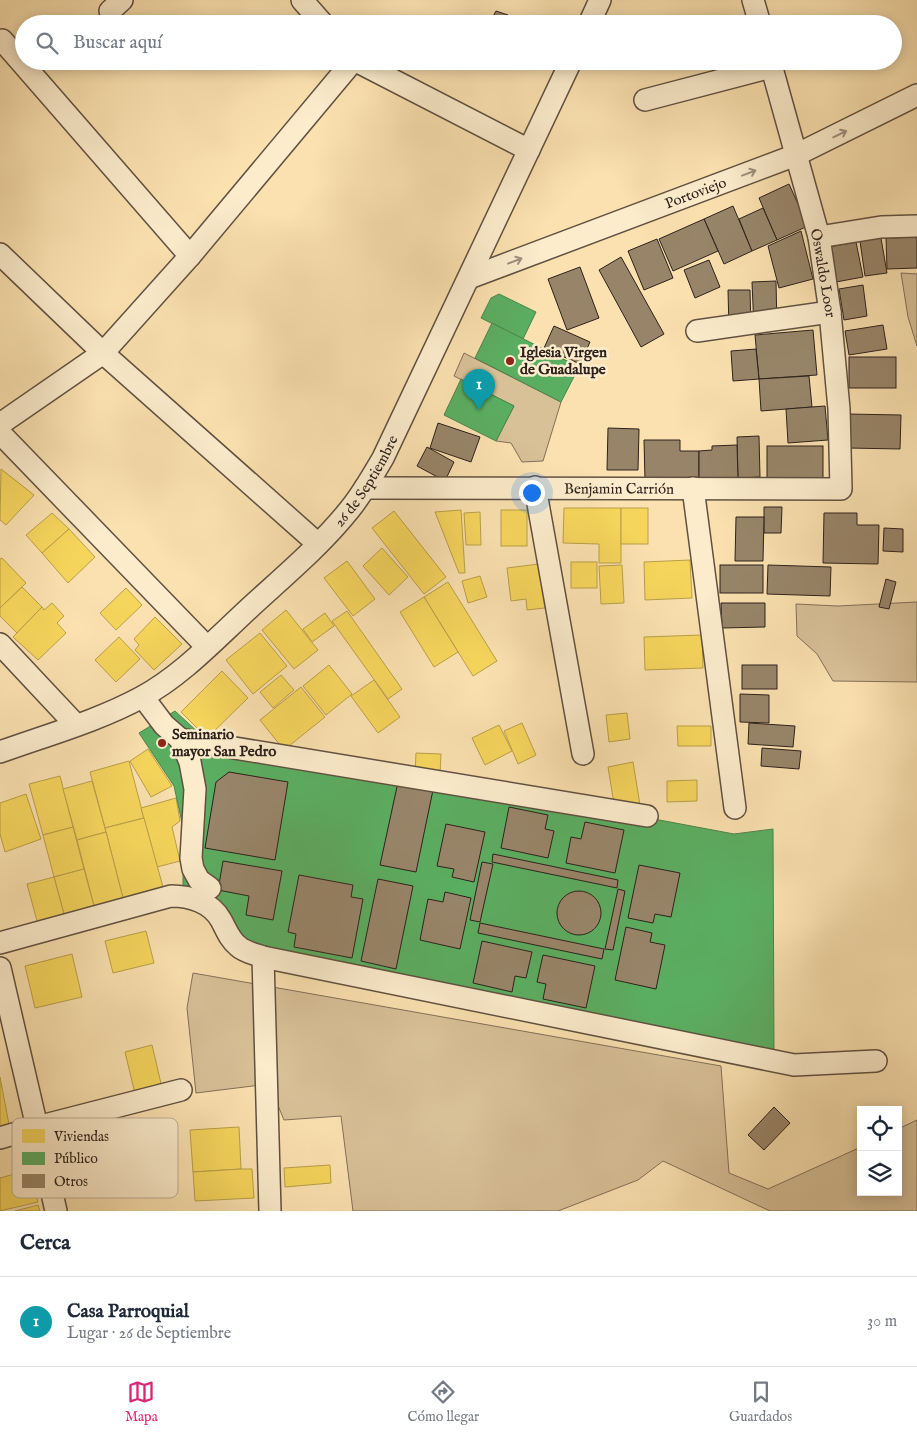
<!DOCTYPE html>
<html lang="es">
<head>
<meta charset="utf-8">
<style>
  body { margin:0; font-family:"IM FELL English",serif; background:#f2f2f3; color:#1f2937 }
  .controls { position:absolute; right:15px; bottom:15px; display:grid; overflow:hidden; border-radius:0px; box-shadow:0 2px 12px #0003 }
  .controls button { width:45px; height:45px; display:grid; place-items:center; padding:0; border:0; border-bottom:1px solid #e0e1e3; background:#fff; color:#1f2937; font:25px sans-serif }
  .you { position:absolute; left:531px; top:492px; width:18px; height:18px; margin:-12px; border:4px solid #fff; border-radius:50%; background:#1a73e8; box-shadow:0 0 0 8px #1a73e833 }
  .badge { display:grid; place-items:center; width:32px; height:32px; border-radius:50%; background:#db2777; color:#fff; font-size:16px; font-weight:700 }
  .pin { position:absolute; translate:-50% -41px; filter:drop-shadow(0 1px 2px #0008) }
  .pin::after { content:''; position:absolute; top:26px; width:18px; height:15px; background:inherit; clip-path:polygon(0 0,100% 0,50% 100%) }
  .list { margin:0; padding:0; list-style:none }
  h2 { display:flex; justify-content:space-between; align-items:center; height:65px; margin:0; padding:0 20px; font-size:21px }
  h2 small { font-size:16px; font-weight:400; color:#747a83 }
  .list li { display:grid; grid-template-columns:32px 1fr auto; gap:15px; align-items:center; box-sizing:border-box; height:90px; padding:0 20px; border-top:1px solid #e0e1e3 }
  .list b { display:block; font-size:19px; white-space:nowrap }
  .list p { margin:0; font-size:16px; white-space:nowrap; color:#747a83 }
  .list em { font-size:16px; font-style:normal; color:#747a83 }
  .icon { flex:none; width:28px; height:28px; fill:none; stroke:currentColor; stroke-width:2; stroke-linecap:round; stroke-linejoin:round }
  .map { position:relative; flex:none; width:917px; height:1211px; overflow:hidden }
  .search { position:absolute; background:#fff; box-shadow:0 2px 12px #0003; left:15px; right:15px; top:15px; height:55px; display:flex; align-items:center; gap:12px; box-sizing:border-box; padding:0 18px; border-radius:28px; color:#747a83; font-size:19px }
  .sheet { height:155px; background:#fff }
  nav { display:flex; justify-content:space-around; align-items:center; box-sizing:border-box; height:70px; border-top:1px solid #e0e1e3; background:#fff; font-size:14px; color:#747a83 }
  nav a { display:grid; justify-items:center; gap:2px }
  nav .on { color:#db2777 }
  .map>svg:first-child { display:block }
  .green { fill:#d8c097; stroke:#82705a }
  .homes { fill:#f6d55c; stroke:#b99f49 }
  .public { fill:#5aae61; stroke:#4c844c }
  .building { fill:#988569; stroke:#2c211c }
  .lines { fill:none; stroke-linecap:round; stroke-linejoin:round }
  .minor-casing { stroke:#605141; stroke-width:24 }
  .minor { stroke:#fceccc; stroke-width:21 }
  .oneway { stroke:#9e917d }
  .poi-dot { fill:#8f2418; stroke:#fceccc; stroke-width:2 }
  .labels { text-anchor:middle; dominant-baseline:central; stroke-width:5; stroke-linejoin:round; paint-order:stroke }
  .street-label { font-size:15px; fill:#2c211c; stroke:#fceccc }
  .poi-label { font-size:15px; font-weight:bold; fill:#2c211c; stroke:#fceccc; text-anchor:start }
  .key { fill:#fceccc; stroke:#beaf97; stroke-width:1 }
  .key-label { font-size:14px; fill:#2c211c }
</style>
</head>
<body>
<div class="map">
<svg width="917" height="1211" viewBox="0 0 917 1211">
  <rect width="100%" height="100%" fill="#fbe1b0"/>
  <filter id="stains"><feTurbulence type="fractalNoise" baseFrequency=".004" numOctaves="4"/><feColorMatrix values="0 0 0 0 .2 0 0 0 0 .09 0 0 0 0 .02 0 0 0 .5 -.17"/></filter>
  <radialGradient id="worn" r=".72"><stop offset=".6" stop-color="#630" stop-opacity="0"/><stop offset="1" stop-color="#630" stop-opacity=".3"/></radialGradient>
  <g class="green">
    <polygon points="901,273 917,274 917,346 908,317"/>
    <polygon points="464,353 561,402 543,461 522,462 511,443 496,441 514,406 454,376"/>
    <polygon points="917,602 917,682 833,681 817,654 797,636 796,604 838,606"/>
    <polygon points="193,973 721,1066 729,1173 768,1189 861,1147 861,1192 898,1192 898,1129 917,1120 917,1211 770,1211 663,1161 638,1180 558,1211 353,1211 341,1116 284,1120 269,1084 196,1093 187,1008"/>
  </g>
  <g class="homes">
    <polygon points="1,469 34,495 6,525 0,520"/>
    <polygon points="564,508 621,508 621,563 599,563 599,544 563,543"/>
    <rect x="621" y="508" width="27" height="36"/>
    <polygon points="461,510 465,573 459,573 435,512"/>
    <rect x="501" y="510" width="26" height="36"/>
    <polygon points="394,511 446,577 424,594 372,528"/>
    <polygon points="480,512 481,545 466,545 464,513"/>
    <polygon points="52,513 69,529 42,553 26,535"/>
    <polygon points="69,529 95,557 68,583 42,553"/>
    <polygon points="382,548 408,577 389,595 363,566"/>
    <polygon points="2,558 26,583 0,608 0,559"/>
    <polygon points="690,560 692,598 645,600 644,562"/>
    <polygon points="347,561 375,599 353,616 324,578"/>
    <rect x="571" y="562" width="26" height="26"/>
    <polygon points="539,564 545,608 527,610 526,599 511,601 507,568"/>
    <polygon points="622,565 624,603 601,604 599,566"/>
    <polygon points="480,576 487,597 468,603 462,581"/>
    <polygon points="448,582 497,661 473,676 424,597"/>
    <polygon points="22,587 42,607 17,633 0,616 0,608"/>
    <polygon points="126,588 142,605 116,630 100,613"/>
    <polygon points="424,597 458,652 434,667 400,612"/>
    <polygon points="52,603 64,616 57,623 66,633 38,660 13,637 42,607 44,610"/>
    <polygon points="286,610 318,650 294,669 262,630"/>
    <polygon points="347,611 402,689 388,699 332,621"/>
    <polygon points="325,613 334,626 312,642 303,629"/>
    <polygon points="155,617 182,644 154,670 135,650 139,645 134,639"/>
    <polygon points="260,633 287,666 253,694 226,660"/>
    <polygon points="702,635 703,668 645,670 644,637"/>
    <polygon points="119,637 140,659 116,682 95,660"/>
    <polygon points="329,665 352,694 326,715 303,686"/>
    <polygon points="222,671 248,698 207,738 181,712"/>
    <polygon points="281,675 294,690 273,708 260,692"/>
    <polygon points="374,680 400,717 378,733 351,696"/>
    <polygon points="301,687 325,717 284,750 260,720"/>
    <polygon points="627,713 630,739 609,742 606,715"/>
    <polygon points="522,723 536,755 518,764 504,731"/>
    <polygon points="499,725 512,751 485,765 472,738"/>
    <polygon points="677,726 711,726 711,746 678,746"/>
    <polygon points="148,749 172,786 151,797 130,761"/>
    <polygon points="416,753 441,754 440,775 415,774"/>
    <polygon points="129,761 144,818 105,828 90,772"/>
    <polygon points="633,762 640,805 615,810 608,767"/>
    <polygon points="60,776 73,827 43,835 29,784"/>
    <polygon points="697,780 697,801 667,802 667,781"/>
    <polygon points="92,781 106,832 77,840 63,789"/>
    <polygon points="26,794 41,839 5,852 0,834 0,803"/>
    <polygon points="176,798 180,821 172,827 180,861 157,867 141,808"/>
    <polygon points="144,818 163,887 123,898 105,828"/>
    <polygon points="73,827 84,869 54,877 43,835"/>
    <polygon points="106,832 123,898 94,906 77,840"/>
    <polygon points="84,869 94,906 64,914 54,877"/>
    <polygon points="54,877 64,914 37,921 27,884"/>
    <polygon points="146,931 154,963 113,973 105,941"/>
    <polygon points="72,954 82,997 35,1008 25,966"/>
    <polygon points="152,1045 163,1092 136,1098 125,1052"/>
    <polygon points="0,1077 11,1135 0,1137"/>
    <polygon points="239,1127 241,1169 193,1172 190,1130"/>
    <polygon points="330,1165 331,1183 285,1187 284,1168"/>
    <polygon points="241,1169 252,1169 254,1198 195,1201 193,1172"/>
    <polygon points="29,1170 38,1202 0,1211 0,1178"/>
    <polygon points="38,1205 40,1211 15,1211"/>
  </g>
  <g class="public">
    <polygon points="499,294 536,312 523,339 481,318 491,298"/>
    <polygon points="492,323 579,367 561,402 475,358"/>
    <polygon points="461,379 514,406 496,441 444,415"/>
    <polygon points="175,711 200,734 734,834 773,829 774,1052 236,943 209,896 183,885 183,827 174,786 139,733"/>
  </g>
  <g class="building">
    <polygon points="496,11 508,15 505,24 496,24 490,22"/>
    <polygon points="789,184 808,226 777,240 759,198"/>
    <polygon points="733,206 752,251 724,264 704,219"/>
    <polygon points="763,208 777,240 752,251 739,219"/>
    <polygon points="704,219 718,251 673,271 659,239"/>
    <polygon points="801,231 813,279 779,288 768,246"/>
    <polygon points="917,237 917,268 887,269 886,238"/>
    <polygon points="881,238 887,273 865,276 860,241"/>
    <polygon points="657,239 673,278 644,290 628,251"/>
    <polygon points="856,242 863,277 836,282 829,247"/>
    <polygon points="621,257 664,334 641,347 599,270"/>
    <polygon points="709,260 720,287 695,298 684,270"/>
    <polygon points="580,267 599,318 567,330 548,279"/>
    <polygon points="776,281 777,328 754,329 752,282"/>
    <polygon points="863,285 867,316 844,320 839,289"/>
    <polygon points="728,290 750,290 751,328 729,329"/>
    <polygon points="883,325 887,349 849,355 845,331"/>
    <polygon points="554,326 590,342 580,364 544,348"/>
    <polygon points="813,330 817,375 759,379 755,335"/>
    <polygon points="756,349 759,379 733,381 731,351"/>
    <rect x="849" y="357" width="47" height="31"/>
    <polygon points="809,376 812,407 761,411 759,379"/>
    <polygon points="825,406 828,440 788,443 786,409"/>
    <polygon points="848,414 901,415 900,449 848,448"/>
    <polygon points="438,423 480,437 471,462 430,448"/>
    <polygon points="608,428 639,429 638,470 607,470"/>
    <polygon points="759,436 760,477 738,478 737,437"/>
    <polygon points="644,440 680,440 680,451 699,451 699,479 645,480"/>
    <polygon points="737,445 738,478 699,479 699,451 712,450 712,446"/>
    <rect x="767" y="446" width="56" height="35"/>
    <polygon points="427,447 454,462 445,481 417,466"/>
    <polygon points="764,507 782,507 781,533 764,533"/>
    <polygon points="824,513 857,513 857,525 879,525 878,564 823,563"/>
    <polygon points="736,517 764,517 763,561 735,561"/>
    <polygon points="884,528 903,529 903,552 883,551"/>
    <rect x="720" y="565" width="43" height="28"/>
    <polygon points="768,565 831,567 830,596 767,594"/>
    <polygon points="886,579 896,582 889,609 879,607"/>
    <polygon points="721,603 765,603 765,627 722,628"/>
    <rect x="742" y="665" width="35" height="24"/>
    <polygon points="740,694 769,695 769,723 740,722"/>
    <polygon points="749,723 795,726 793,747 748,744"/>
    <polygon points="762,748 801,751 799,769 761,766"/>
    <polygon points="229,772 288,782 275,860 205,848 216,782"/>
    <polygon points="398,782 433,790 416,872 380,865"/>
    <polygon points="509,807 548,815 545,829 554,831 548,858 501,848"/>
    <polygon points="585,822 624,830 615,873 566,863 571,837 581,839"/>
    <polygon points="446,824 485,832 474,882 452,877 454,869 437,866"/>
    <polygon points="493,854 618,880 617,888 492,862"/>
    <polygon points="223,861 282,871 273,920 246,915 249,896 218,890"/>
    <polygon points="482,862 493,864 480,922 470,920"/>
    <polygon points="639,865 680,873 671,917 655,914 653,923 628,918"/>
    <polygon points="299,875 353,885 351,897 363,899 352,958 294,947 296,934 288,932"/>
    <polygon points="378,879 413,886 396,969 361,961"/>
    <polygon points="618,889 625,891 613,950 605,949"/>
    <circle cx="579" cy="913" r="22"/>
    <polygon points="445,892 471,898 460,949 420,940 428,899 443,902"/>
    <polygon points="480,923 604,949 602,959 478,933"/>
    <polygon points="626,927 652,933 650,942 665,945 656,989 615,980"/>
    <polygon points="482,941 532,952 526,978 515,976 512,992 473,983"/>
    <polygon points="543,955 595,966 586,1008 543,999 546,984 537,982"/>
    <polygon points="774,1107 790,1123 764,1150 748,1135"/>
  </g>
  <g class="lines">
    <defs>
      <g id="minor">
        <polyline points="302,0 323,24"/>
        <polyline points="753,0 760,24"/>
        <polyline points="110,11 122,0"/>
        <polyline points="589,24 600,0"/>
        <polyline points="2,40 190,256"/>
        <polyline points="356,61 529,150"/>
        <polyline points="645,100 771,67"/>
        <polyline points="819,237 881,227 917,226"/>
        <polyline points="0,254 103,353 318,544"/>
        <path id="s1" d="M469 278 796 155 917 95"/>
        <polyline points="697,331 830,312"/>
        <polyline points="0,424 103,353 190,256 353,61"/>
        <polyline points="0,433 207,647"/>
        <polyline points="535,487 583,754"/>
        <path id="s2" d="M365 488 841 489 839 409 830 312 819 237 770 61"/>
        <polyline points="693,488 735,808"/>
        <polyline points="0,644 76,725"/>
        <polyline points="143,697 164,725 180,739 190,762 195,789 191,858 193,869 199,880 210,888"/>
        <polyline points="180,739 647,816"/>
        <path id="s3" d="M0 752C47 735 98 721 142 697 179 677 211 644 242 615 278 581 319 548 350 509 363 493 373 475 383 458L571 61"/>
        <path d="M0 943 171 896C190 896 211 902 221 920 226 929 230 940 238 946 244 952 255 954 263 957L794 1065 876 1061"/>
        <polyline points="263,957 270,1211"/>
        <polyline points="0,968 37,1127 181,1090"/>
        <polyline points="0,1138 37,1127 56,1211"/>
      </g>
    </defs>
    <use href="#minor" class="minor-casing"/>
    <use href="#minor" class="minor"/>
  </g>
  <defs><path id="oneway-shaft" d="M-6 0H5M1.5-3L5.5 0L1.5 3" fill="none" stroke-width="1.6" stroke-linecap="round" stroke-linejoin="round" transform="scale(1.25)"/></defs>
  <g class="oneway">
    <use href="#oneway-shaft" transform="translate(840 134) rotate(-26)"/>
    <use href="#oneway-shaft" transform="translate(749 173) rotate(-21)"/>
    <use href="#oneway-shaft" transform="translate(515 261) rotate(-21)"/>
  </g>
  <g class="poi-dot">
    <circle cx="510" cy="361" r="5"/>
    <circle cx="162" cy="743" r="5"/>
  </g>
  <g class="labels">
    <g class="street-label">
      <text stroke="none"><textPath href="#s1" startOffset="242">Portoviejo</textPath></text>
      <text transform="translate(823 273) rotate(80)">Oswaldo Loor</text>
      <text stroke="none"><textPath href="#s3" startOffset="466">26 de Septiembre</textPath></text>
      <text stroke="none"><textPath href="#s2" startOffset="254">Benjamin Carrión</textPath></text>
    </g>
    <g class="poi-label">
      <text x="520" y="352">Iglesia Virgen<tspan x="520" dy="17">de Guadalupe</tspan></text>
      <text x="172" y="734">Seminario<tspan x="172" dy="17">mayor San Pedro</tspan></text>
    </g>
  </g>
  <rect x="12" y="1118" width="166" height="80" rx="8" class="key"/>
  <rect x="22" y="1129" width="23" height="14" fill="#f6d55c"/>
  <rect x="22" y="1152" width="23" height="13" fill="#5aae61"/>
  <rect x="22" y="1174" width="23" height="14" fill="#988569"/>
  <g class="key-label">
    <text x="54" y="1141">Viviendas</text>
    <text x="54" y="1163">Público</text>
    <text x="54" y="1186">Otros</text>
  </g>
  <rect width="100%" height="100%" filter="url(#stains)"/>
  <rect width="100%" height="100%" fill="url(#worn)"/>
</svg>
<div class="controls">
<button><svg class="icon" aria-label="locate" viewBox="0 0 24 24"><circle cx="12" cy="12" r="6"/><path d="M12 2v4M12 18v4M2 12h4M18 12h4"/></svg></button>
<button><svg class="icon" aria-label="layers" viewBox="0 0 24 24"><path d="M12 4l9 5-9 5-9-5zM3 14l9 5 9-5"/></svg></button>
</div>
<div class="you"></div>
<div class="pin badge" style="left:479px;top:410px;background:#0f9aa8">1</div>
<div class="search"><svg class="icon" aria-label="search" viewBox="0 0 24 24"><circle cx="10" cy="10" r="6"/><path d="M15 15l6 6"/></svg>Buscar aquí</div>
</div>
<section class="sheet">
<h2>Cerca<small></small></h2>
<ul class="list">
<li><span class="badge" style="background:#0f9aa8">1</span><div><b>Casa Parroquial</b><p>Lugar · 26 de Septiembre</p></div><em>30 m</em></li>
</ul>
</section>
<nav>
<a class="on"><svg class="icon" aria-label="map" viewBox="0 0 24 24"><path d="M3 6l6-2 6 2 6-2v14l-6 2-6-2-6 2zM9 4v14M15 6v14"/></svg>Mapa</a>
<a><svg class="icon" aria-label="directions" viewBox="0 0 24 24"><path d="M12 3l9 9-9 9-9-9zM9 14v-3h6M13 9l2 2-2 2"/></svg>Cómo llegar</a>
<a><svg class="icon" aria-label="saved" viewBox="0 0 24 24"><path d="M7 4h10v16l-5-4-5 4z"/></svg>Guardados</a>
</nav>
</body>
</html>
